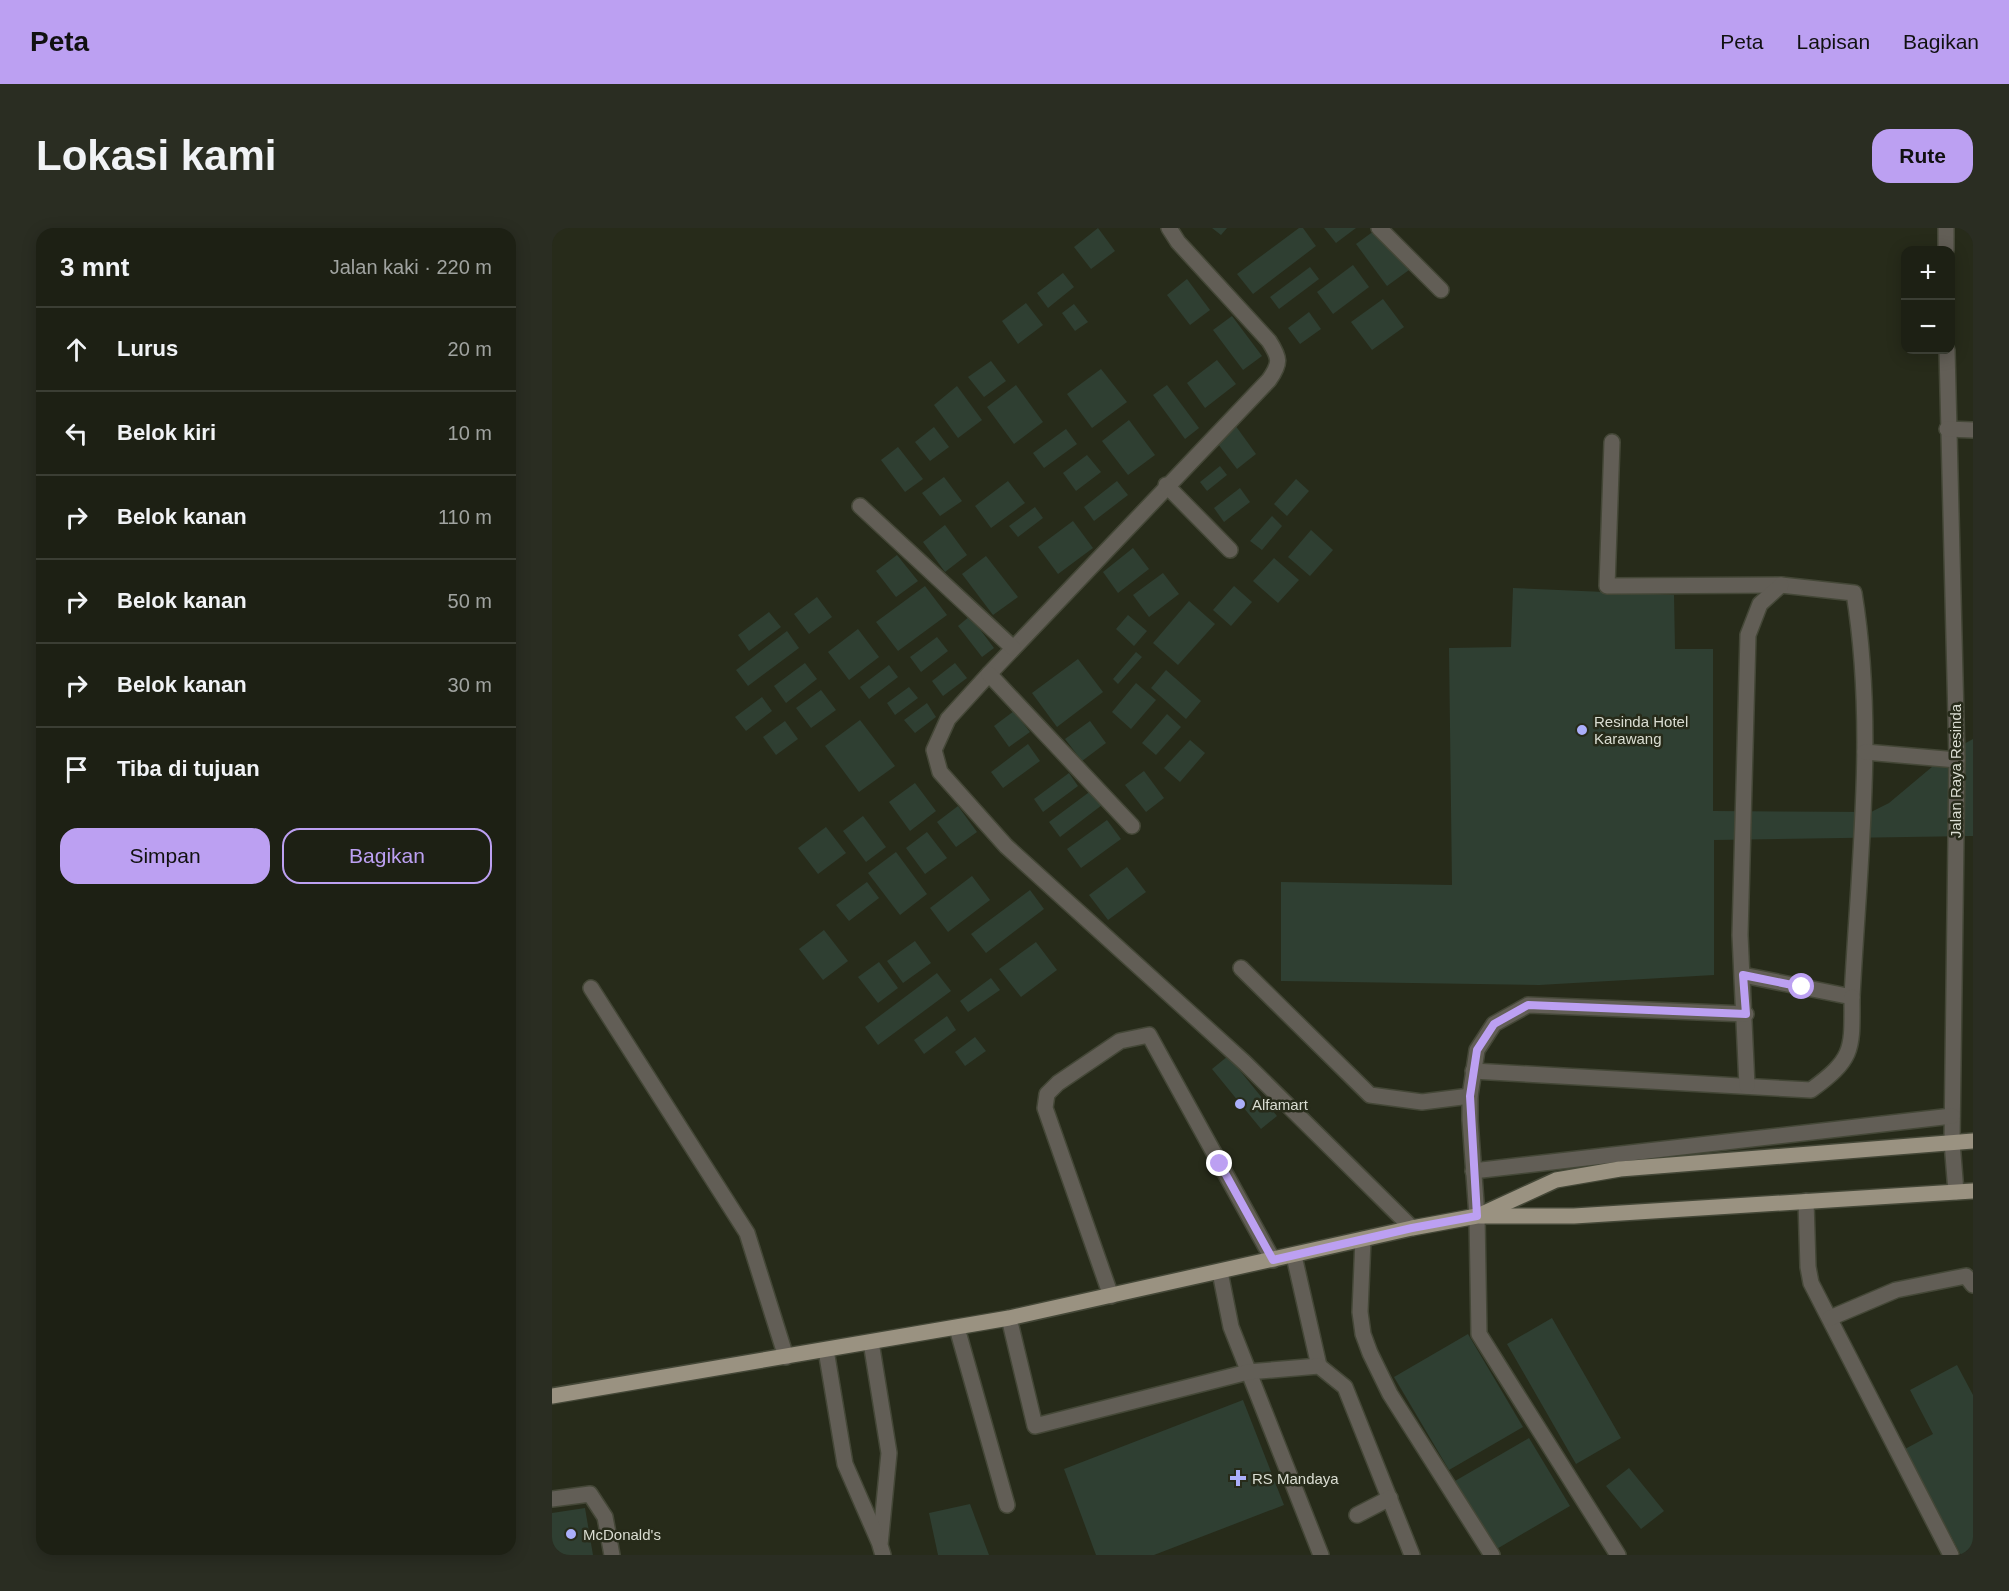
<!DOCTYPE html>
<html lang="id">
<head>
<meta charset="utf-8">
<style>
  body { margin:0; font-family:Arial,sans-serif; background:#2a2d22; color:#f1f3f6 }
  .controls { position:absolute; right:18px; top:18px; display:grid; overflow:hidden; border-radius:12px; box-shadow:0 3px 15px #0003 }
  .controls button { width:54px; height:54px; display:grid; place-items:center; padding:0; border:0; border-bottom:2px solid #3b3e34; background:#1d2014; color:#f1f3f6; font:30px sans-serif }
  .stop { position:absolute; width:18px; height:18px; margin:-14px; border:4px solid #bca0f2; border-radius:50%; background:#fff }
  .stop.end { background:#bca0f2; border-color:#fff; box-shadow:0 2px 6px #0008 }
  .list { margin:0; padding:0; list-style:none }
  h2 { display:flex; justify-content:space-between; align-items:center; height:78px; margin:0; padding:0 24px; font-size:26px }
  h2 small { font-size:20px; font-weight:400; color:#a0a3a0 }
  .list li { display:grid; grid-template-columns:39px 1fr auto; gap:18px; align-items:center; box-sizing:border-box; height:84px; padding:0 24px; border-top:2px solid #3b3e34 }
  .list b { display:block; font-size:22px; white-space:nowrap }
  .list em { font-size:20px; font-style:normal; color:#a0a3a0 }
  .actions { display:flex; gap:12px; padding:18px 24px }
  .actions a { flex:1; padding:14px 0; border:2px solid #bca0f2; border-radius:18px; text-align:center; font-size:21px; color:#bca0f2 }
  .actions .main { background:#bca0f2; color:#111 }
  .icon { flex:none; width:33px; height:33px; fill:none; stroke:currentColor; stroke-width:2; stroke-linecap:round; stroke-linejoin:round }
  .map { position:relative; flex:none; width:1421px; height:1327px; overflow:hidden; border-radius:18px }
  header { display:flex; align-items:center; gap:36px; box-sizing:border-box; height:84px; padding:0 30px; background:#bca0f2; color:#111 }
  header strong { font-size:28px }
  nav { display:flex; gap:33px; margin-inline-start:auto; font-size:21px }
  .intro { display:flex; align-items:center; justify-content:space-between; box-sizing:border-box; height:144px; padding:0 36px }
  h1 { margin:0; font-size:42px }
  .button { padding:15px 27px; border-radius:18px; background:#bca0f2; color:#111; font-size:21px; font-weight:700 }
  main { display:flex; gap:36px; padding:0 36px }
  aside { flex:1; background:#1d2014; border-radius:18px; box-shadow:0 3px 15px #0003 }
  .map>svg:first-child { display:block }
  .building { fill:#2f3f32 }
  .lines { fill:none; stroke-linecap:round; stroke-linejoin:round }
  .minor-casing { stroke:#444737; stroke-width:18 }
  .major-casing { stroke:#444737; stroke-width:18 }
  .minor { stroke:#625e56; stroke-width:15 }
  .major { stroke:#9a9281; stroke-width:15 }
  .route { stroke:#bca0f2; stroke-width:8 }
  .poi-dot { fill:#abaffb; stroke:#272b1a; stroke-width:2 }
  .labels { text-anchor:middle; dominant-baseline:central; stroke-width:5; stroke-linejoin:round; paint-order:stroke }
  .poi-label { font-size:15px; fill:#daddd2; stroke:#272b1a; text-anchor:start }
  .street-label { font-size:15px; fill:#daddd2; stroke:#272b1a }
</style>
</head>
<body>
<header>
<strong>Peta</strong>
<nav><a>Peta</a><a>Lapisan</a><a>Bagikan</a></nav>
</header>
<div class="intro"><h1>Lokasi kami</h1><a class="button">Rute</a></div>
<main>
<aside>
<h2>3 mnt<small>Jalan kaki · 220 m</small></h2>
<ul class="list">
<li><svg class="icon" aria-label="ahead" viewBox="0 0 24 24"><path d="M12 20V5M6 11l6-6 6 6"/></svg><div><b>Lurus</b></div><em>20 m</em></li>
<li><svg class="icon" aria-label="left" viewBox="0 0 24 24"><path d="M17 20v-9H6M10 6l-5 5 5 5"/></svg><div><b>Belok kiri</b></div><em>10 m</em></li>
<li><svg class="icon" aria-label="right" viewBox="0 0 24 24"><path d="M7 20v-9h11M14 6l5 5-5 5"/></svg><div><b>Belok kanan</b></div><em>110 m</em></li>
<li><svg class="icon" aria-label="right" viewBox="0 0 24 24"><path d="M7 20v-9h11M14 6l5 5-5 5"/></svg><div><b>Belok kanan</b></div><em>50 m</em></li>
<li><svg class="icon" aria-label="right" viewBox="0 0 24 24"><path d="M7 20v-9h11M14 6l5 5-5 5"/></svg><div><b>Belok kanan</b></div><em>30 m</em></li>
<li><svg class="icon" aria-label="arrive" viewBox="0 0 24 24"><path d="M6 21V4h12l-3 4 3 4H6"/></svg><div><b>Tiba di tujuan</b></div></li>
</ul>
<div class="actions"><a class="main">Simpan</a><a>Bagikan</a></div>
</aside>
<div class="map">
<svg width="1421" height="1327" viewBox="0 0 1421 1327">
  <rect width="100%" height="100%" fill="#272b1a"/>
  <g class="building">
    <polygon points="546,0 563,23 539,41 522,19"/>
    <polygon points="660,0 675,0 669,7"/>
    <polygon points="747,0 751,0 764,18 701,66 685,46"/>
    <polygon points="772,0 804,0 784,15"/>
    <polygon points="826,0 857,42 835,58 804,16"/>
    <polygon points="801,37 817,59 781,86 765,64"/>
    <polygon points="758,39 767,51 727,81 718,69"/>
    <polygon points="511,45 522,59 496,80 485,65"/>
    <polygon points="635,51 658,82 638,97 615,67"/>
    <polygon points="831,71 852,99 820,122 799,94"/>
    <polygon points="474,75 491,97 466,116 450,93"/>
    <polygon points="522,76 536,94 523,103 510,85"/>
    <polygon points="757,84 769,101 748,116 736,100"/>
    <polygon points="680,88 710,128 691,142 661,102"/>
    <polygon points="665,132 684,156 653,180 635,155"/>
    <polygon points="439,133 454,153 432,169 416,149"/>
    <polygon points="549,141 575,174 540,200 515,166"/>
    <polygon points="464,157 491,194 462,216 435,179"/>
    <polygon points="615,157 647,200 633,211 601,167"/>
    <polygon points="405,158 430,192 406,210 382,177"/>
    <polygon points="577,192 603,227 576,247 550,213"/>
    <polygon points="683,197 704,226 685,241 663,212"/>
    <polygon points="382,199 397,219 378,233 363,214"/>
    <polygon points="514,201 525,216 492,240 481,225"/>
    <polygon points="346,219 371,251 353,264 329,232"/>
    <polygon points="535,227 549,244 524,263 511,245"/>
    <polygon points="668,238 675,247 655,263 648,254"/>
    <polygon points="392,249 410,273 388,288 370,265"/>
    <polygon points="744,251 757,263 735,288 722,276"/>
    <polygon points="456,253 473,275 439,300 423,278"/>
    <polygon points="565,253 576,267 542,293 532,279"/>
    <polygon points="688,260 698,274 672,294 662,280"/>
    <polygon points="483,279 491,290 466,309 457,298"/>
    <polygon points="720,288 730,298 710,322 698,313"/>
    <polygon points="521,293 541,320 506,346 486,319"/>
    <polygon points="393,297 415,327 393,344 371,314"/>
    <polygon points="759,302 781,322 758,348 736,329"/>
    <polygon points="581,320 597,341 566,365 551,344"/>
    <polygon points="345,327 366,353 344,369 324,343"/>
    <polygon points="434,328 466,369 441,387 410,346"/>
    <polygon points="722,330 747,352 726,375 701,353"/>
    <polygon points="611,345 627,366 597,389 581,367"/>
    <polygon points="373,358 395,387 346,423 324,394"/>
    <polygon points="682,358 700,374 679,398 661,382"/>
    <polygon points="961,360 1122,367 1123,421 1161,421 1161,583 1319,584 1337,575 1399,523 1421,511 1421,608 1162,612 1162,747 987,757 729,753 729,654 900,657 897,420 959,419"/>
    <polygon points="265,369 280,389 257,406 242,386"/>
    <polygon points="637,373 663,396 626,437 601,415"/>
    <polygon points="217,384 229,399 197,423 186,407"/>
    <polygon points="576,387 595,403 582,418 564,401"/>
    <polygon points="418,388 442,420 430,429 406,398"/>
    <polygon points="306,401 327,429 297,452 276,424"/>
    <polygon points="235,403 247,420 196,458 184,442"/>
    <polygon points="385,409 396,423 369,444 358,429"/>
    <polygon points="584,424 590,429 566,456 561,451"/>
    <polygon points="526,431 551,464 505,499 480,465"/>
    <polygon points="253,435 265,451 234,475 222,458"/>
    <polygon points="403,435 415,450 391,468 380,453"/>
    <polygon points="337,437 346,449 317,471 308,459"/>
    <polygon points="614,442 649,473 634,491 599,460"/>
    <polygon points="584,455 604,472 579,501 560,484"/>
    <polygon points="357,459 366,470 343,487 335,475"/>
    <polygon points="269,462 284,482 259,500 244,480"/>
    <polygon points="210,469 220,483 194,503 183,489"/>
    <polygon points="375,475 384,489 363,505 352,492"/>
    <polygon points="462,483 478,504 457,519 442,498"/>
    <polygon points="615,486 629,499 604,527 590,515"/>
    <polygon points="308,492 343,538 307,564 273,518"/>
    <polygon points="233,493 246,511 224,527 211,509"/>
    <polygon points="538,493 554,515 530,533 513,511"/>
    <polygon points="638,512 653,525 628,554 612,540"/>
    <polygon points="476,516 488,533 451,560 439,544"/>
    <polygon points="592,543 612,570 594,584 573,557"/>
    <polygon points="517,545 526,558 491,584 482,571"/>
    <polygon points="363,555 384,583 358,603 337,574"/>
    <polygon points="540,562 550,577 508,609 497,594"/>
    <polygon points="406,578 425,604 404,619 385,594"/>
    <polygon points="311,588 334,619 314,634 291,603"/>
    <polygon points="555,592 569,611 529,640 515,621"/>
    <polygon points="274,599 294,625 266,646 246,620"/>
    <polygon points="375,604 395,630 373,646 354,620"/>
    <polygon points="344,624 375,666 348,687 316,645"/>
    <polygon points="575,639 594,664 556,692 537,667"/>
    <polygon points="420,648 438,672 396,704 378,680"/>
    <polygon points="315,654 327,670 297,693 284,677"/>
    <polygon points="478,662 492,681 434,725 419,706"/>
    <polygon points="272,702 296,733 271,752 247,721"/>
    <polygon points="363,713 379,735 351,755 335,733"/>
    <polygon points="484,714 505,742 469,769 447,741"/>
    <polygon points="327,734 346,760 326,775 306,749"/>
    <polygon points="385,745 399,763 326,817 313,799"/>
    <polygon points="439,750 448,762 416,784 408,773"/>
    <polygon points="395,788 404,802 372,826 362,812"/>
    <polygon points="423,809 434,823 413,838 403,824"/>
    <polygon points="676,828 725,888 709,901 660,841"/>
    <polygon points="1000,1090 1069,1210 1024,1236 955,1116"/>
    <polygon points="916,1106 971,1199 897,1242 842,1149"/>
    <polygon points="1405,1137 1421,1167 1421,1327 1409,1327 1353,1221 1381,1206 1358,1162"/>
    <polygon points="691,1172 732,1277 602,1327 544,1327 512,1241"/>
    <polygon points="977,1210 1018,1278 943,1322 903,1253"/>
    <polygon points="1077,1240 1112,1283 1089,1301 1054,1258"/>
    <polygon points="418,1276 437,1327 386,1327 377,1285"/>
    <polygon points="33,1280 41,1327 0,1327 0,1285"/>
  </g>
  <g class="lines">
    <defs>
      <g id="minor">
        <path d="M617 0 626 14 717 113C728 130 729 135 717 152L437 446 396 491 382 522 388 544 454 618 692 834 860 1000"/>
        <polyline points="827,0 889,62"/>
        <polyline points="1394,0 1394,22"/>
        <polyline points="1395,122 1405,532 1400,914 1404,964"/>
        <polyline points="1395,201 1421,202"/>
        <path d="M1060 214 1055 358 1229 357 1302 365C1324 498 1307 635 1300 769L1191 747"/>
        <polyline points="614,257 678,322"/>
        <polyline points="308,278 461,420"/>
        <polyline points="437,446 580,598"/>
        <polyline points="1313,524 1405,532"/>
        <polyline points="689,740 818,867 870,874 918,868"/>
        <polyline points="39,760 195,1005 234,1129"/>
        <path d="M921 843 1259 862C1303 830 1300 821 1300 769"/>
        <polyline points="1195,858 1188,707 1196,407 1208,376 1229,357"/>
        <polyline points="921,943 1400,888"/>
        <polyline points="1254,973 1256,1039 1259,1055 1399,1327"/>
        <polyline points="811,1011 808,1084 811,1106 818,1125 838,1166 940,1327"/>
        <polyline points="742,1028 767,1138"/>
        <polyline points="668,1044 679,1099 769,1327"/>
        <polyline points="559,1068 493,880 495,866 506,855 568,813 597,807 721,1032"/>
        <polyline points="457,1090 483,1198 696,1144 767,1138 793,1159 860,1327"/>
        <polyline points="1278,1090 1344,1062 1414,1048 1421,1057"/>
        <polyline points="405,1100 455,1277"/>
        <polyline points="319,1114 337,1225 328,1317 331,1327"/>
        <polyline points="274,1122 293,1236 327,1314"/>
        <polyline points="0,1271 38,1266 53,1289 60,1327"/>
        <polyline points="805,1287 838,1270"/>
        <polyline points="1066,1327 927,1106 925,988 918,892 918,868 925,822 942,796 976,777 1194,786"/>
      </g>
      <g id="major">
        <polyline points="930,986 1004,952 1068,941 1421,913"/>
        <polyline points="0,1168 457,1090 860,1000 925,988 1022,988 1421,963"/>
      </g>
    </defs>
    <use href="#minor" class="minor-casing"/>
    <use href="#major" class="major-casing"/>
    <use href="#minor" class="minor"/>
    <use href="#major" class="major"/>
  </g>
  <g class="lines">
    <polyline class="route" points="668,936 721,1032 860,1000 925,988 918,868 925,822 942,796 976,777 1194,786 1191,747 1250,759"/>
  </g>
  <g class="poi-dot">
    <circle cx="1030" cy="502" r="6"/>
    <circle cx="688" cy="876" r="6"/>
    <path d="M683 1241h6v6h6v6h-6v6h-6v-6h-6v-6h6z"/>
    <circle cx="19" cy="1306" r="6"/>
  </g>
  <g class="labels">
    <g class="poi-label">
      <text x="1042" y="493">Resinda Hotel<tspan x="1042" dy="17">Karawang</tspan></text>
      <text x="700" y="876">Alfamart</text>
      <text x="700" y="1250">RS Mandaya</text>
      <text x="31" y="1306">McDonald's</text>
    </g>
    <g class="street-label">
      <text transform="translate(1403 543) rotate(-90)">Jalan Raya Resinda</text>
    </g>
  </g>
</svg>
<div class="controls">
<button>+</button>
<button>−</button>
</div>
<div class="stop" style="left:1250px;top:759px"></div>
<div class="stop end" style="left:668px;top:936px"></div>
</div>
</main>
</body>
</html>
